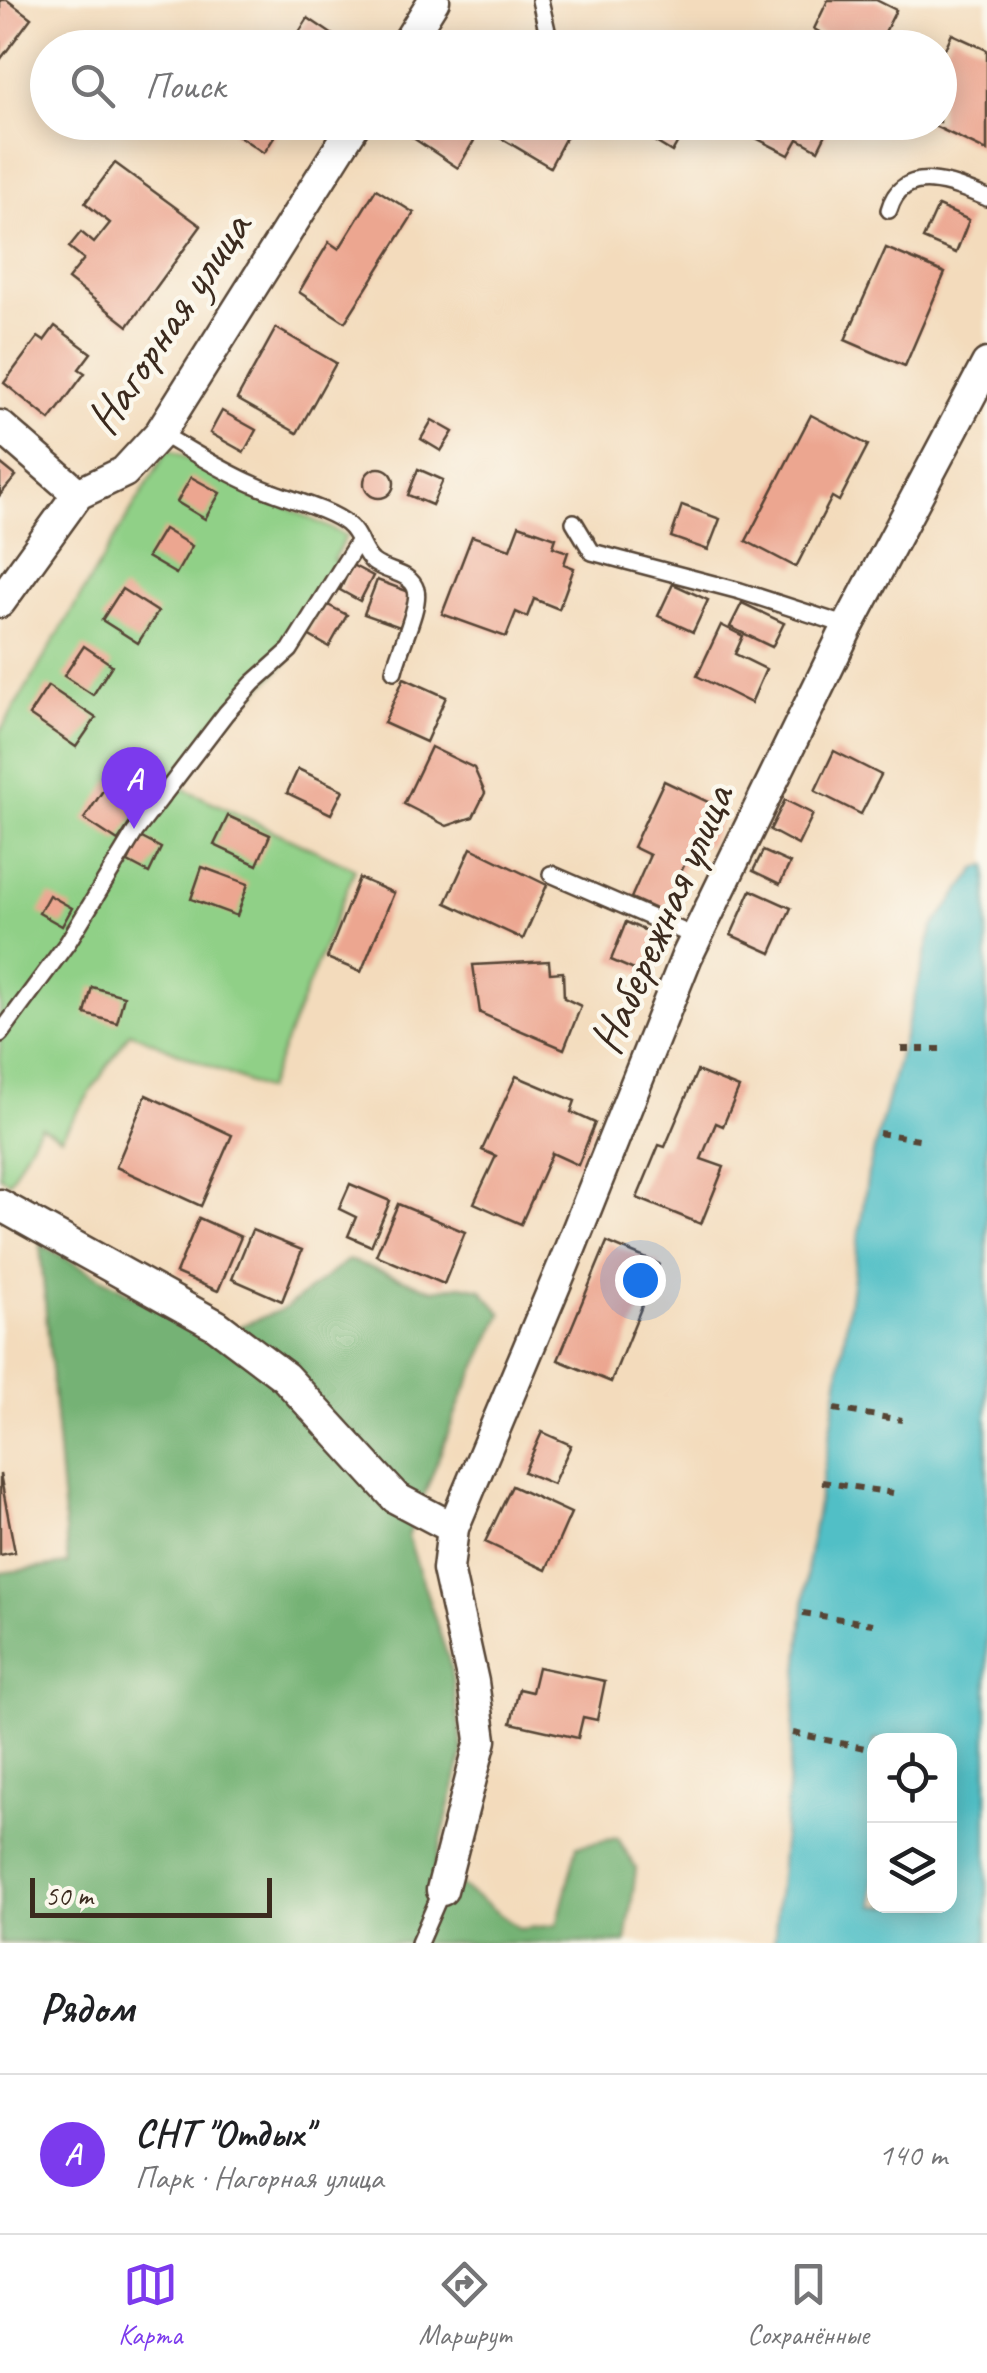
<!DOCTYPE html>
<html lang="ru">
<head>
<meta charset="utf-8">
<style>
  body { margin:0; font-family:Caveat,sans-serif; background:#f6f6f6; color:#202124 }
  .controls { position:absolute; right:30px; bottom:30px; display:grid; overflow:hidden; border-radius:20px; box-shadow:0 5px 25px #0003 }
  .controls button { width:90px; height:90px; display:grid; place-items:center; padding:0; border:0; border-bottom:2px solid #e0e0e0; background:#fff; color:#202124; font:50px sans-serif }
  .scale { position:absolute; left:30px; bottom:25px; width:242px; box-sizing:border-box; padding-left:10px; border:5px solid #3b2a1e; border-top:0; font-size:28px; line-height:35px; white-space:nowrap; color:#3b2a1e; -webkit-text-stroke:8px #fbf7ec; paint-order:stroke }
  .you { position:absolute; left:640px; top:1280px; width:35px; height:35px; margin:-25px; border:8px solid #fff; border-radius:50%; background:#1a73e8; box-shadow:0 0 0 15px #1a73e833 }
  .badge { display:grid; place-items:center; width:65px; height:65px; border-radius:50%; background:#7c3aed; color:#fff; font-size:32px; font-weight:700 }
  .pin { position:absolute; translate:-50% -82px; filter:drop-shadow(0 2px 5px #0008) }
  .pin::after { content:''; position:absolute; top:52px; width:35px; height:30px; background:inherit; clip-path:polygon(0 0,100% 0,50% 100%) }
  .list { margin:0; padding:0; list-style:none }
  h2 { display:flex; justify-content:space-between; align-items:center; height:130px; margin:0; padding:0 40px; font-size:42px }
  h2 small { font-size:32px; font-weight:400; color:#757577 }
  .list li { display:grid; grid-template-columns:65px 1fr auto; gap:30px; align-items:center; box-sizing:border-box; height:160px; padding:0 40px; border-top:2px solid #e0e0e0 }
  .list b { display:block; font-size:38px; white-space:nowrap }
  .list p { margin:0; font-size:32px; white-space:nowrap; color:#757577 }
  .list em { font-size:32px; font-style:normal; color:#757577 }
  .icon { flex:none; width:55px; height:55px; fill:none; stroke:currentColor; stroke-width:2; stroke-linecap:round; stroke-linejoin:round }
  .map { position:relative; flex:none; width:987px; height:1943px; overflow:hidden }
  .search { position:absolute; background:#fff; box-shadow:0 5px 25px #0003; left:30px; right:30px; top:30px; height:110px; display:flex; align-items:center; gap:25px; box-sizing:border-box; padding:0 35px; border-radius:55px; color:#757577; font-size:38px }
  .sheet { height:290px; background:#fff }
  nav { display:flex; justify-content:space-around; align-items:center; box-sizing:border-box; height:140px; border-top:2px solid #e0e0e0; background:#fff; font-size:28px; color:#757577 }
  nav a { display:grid; justify-items:center; gap:5px }
  nav .on { color:#7c3aed }
  .map>svg:first-child { display:block }
  .green { fill:#90d087; stroke:#667d52; stroke-width:2.5 }
  .forest { fill:#74b274; stroke:#586e49; stroke-width:2.5 }
  .water { fill:#51bfc6; stroke:#467472; stroke-width:2.5; fill-rule:evenodd }
  .building { fill:#eca690 }
  .lines { fill:none; stroke-linecap:round; stroke-linejoin:round }
  .lane-casing { stroke:#574536; stroke-width:20 }
  .street-casing { stroke:#574536; stroke-width:35 }
  .path { stroke:#574536; stroke-width:6; stroke-dasharray:8 8; stroke-linecap:butt }
  .lane { stroke:#fff; stroke-width:15 }
  .street { stroke:#fff; stroke-width:30 }
  .labels { text-anchor:middle; dominant-baseline:central; stroke-width:9; stroke-linejoin:round; paint-order:stroke }
  .street-label { font-size:48px; fill:#3b2a1e; stroke:#fbf7ec }
</style>
</head>
<body>
<div class="map">
<svg width="987" height="1943" viewBox="0 0 987 1943">
  <rect width="100%" height="100%" fill="#fbf7ec"/>
  <filter id="ink" filterUnits="userSpaceOnUse"><feTurbulence type="fractalNoise" baseFrequency=".01" numOctaves="2"/><feDisplacementMap in="SourceGraphic" scale="20" xChannelSelector="R" yChannelSelector="G"/><feConvolveMatrix kernelMatrix="1 2 1 2 8 2 1 2 1" color-interpolation-filters="sRGB"/></filter>
  <filter id="wash" filterUnits="userSpaceOnUse"><feTurbulence type="fractalNoise" baseFrequency=".0048" numOctaves="4" result="noise"/><feDisplacementMap in="SourceGraphic" scale="40" xChannelSelector="R" yChannelSelector="G"/><feGaussianBlur stdDeviation="2.25" result="paint"/><feColorMatrix in="noise" values="0 0 0 0 0 0 0 0 0 0 0 0 0 0 0 0 0 1.4 0 .05"/><feComposite in="paint" operator="in"/></filter>
  <g filter="url(#wash)">
    <rect width="100%" height="100%" fill="#f3dbbc"/>
    <polygon class="green" points="168,449 346,536 333,560 342,564 288,661 228,721 182,788 355,869 266,1090 130,1032 61,1137 40,1126 9,1182 0,1176 0,732"/>
    <polygon class="forest" points="40,1244 211,1338 286,1308 348,1260 434,1290 461,1285 481,1289 502,1314 462,1397 408,1537 450,1664 463,1751 435,1867 520,1929 557,1925 577,1846 618,1838 636,1869 626,1943 0,1943 0,1573 68,1564"/>
    <path class="water" d="M987 865V1943H774L808 1561 832 1423 868 1173 933 927 977 868ZM874 1740H950V1906H874Z"/>
    <g id="blocks">
      <g class="building">
        <polygon points="0,0 7,0 31,18 0,60"/>
        <polygon points="828,0 876,0 896,10 877,48 850,48 814,29"/>
        <polygon points="308,18 339,39 333,48 289,48"/>
        <polygon points="952,34 987,50 987,151 926,122 940,122 940,59"/>
        <polygon points="493,36 512,48 487,48"/>
        <polygon points="239,122 284,122 264,153 233,132"/>
        <polygon points="419,122 574,122 550,167 482,127 458,168 410,136"/>
        <polygon points="623,122 689,122 672,152"/>
        <polygon points="756,122 827,122 831,124 818,150 798,139 789,155 750,135"/>
        <polygon points="115,163 201,226 128,326 68,279 84,259 69,247 81,232 94,243 110,223 85,203"/>
        <polygon points="376,189 414,213 345,322 299,292 329,242 339,249"/>
        <polygon points="938,206 969,220 956,253 923,239"/>
        <polygon points="886,248 945,273 905,366 845,340"/>
        <polygon points="55,326 91,353 79,369 85,373 50,420 4,383 38,337 44,341"/>
        <polygon points="276,328 336,363 297,433 237,399"/>
        <polygon points="222,411 256,430 244,452 210,433"/>
        <polygon points="811,415 868,445 839,501 832,497 796,567 746,541"/>
        <polygon points="432,420 453,432 441,451 421,439"/>
        <polygon points="0,463 16,476 0,495"/>
        <circle cx="379" cy="483" r="15"/>
        <polygon points="418,469 443,480 432,505 408,495"/>
        <polygon points="191,477 220,493 205,519 177,502"/>
        <polygon points="682,505 720,519 708,550 671,537"/>
        <polygon points="519,525 556,538 553,547 568,552 564,564 574,568 559,609 534,599 527,617 516,612 506,637 442,614 472,536 510,549"/>
        <polygon points="164,529 192,546 176,574 147,557"/>
        <polygon points="352,565 373,576 360,601 340,590"/>
        <polygon points="377,580 412,593 400,627 364,614"/>
        <polygon points="673,584 708,600 693,632 658,616"/>
        <polygon points="122,589 158,612 138,643 102,620"/>
        <polygon points="742,603 784,623 772,647 730,627"/>
        <polygon points="326,604 347,615 329,647 308,635"/>
        <polygon points="721,625 743,636 735,654 766,669 751,703 697,676"/>
        <polygon points="84,646 112,665 93,695 64,676"/>
        <polygon points="404,678 446,697 426,742 384,723"/>
        <polygon points="48,686 96,718 76,747 29,715"/>
        <polygon points="431,747 474,768 485,793 473,817 447,826 404,804"/>
        <polygon points="834,751 881,775 861,814 815,791"/>
        <polygon points="298,769 343,790 331,814 287,793"/>
        <polygon points="110,780 143,803 118,841 84,819"/>
        <polygon points="664,781 725,810 708,847 696,840 662,912 631,898 650,855 633,847"/>
        <polygon points="785,800 813,814 798,845 770,830"/>
        <polygon points="228,816 270,835 257,865 214,845"/>
        <polygon points="140,837 161,848 149,873 128,862"/>
        <polygon points="471,848 547,885 523,939 446,903"/>
        <polygon points="763,851 790,863 780,884 753,871"/>
        <polygon points="202,867 248,884 237,916 191,899"/>
        <polygon points="359,878 394,893 361,972 327,958"/>
        <polygon points="751,890 791,908 771,953 731,935"/>
        <polygon points="49,895 72,908 62,926 39,913"/>
        <polygon points="626,922 664,939 648,976 611,960"/>
        <polygon points="549,961 550,973 563,972 564,998 581,1006 564,1049 480,1013 473,965"/>
        <polygon points="92,987 124,996 117,1023 85,1014"/>
        <polygon points="697,1071 739,1088 723,1126 716,1123 701,1159 724,1167 701,1224 637,1198 659,1145 665,1147"/>
        <polygon points="516,1076 575,1101 571,1112 595,1123 578,1165 552,1153 521,1224 474,1203 496,1156 482,1150"/>
        <polygon points="146,1095 232,1135 201,1206 116,1167"/>
        <polygon points="350,1184 390,1201 371,1246 348,1236 356,1217 339,1209"/>
        <polygon points="398,1204 465,1232 444,1284 376,1255"/>
        <polygon points="199,1218 241,1237 218,1291 176,1273"/>
        <polygon points="252,1230 302,1250 282,1301 232,1279"/>
        <polygon points="607,1242 659,1264 611,1382 558,1360"/>
        <polygon points="542,1432 571,1445 553,1484 524,1472"/>
        <polygon points="0,1474 15,1552 0,1555"/>
        <polygon points="512,1486 571,1513 546,1570 485,1542"/>
        <polygon points="538,1667 605,1681 597,1720 583,1717 578,1738 511,1723 519,1689 532,1692"/>
      </g>
    </g>
  </g>
  <g filter="url(#ink)">
    <use href="#blocks" fill-opacity="0" stroke="#574536" stroke-width="2.5"/>
    <g class="lines">
      <defs>
        <g id="lane">
          <polyline points="540,0 551,48"/>
          <path d="M889 210C903 162 954 184 987 198"/>
          <path d="M160 433C191 451 222 471 255 485 278 496 330 509 347 524 360 534 361 552 373 562 387 573 411 572 416 590 421 605 398 652 394 671"/>
          <polyline points="574,522 592,552 740,591 848,626"/>
          <polyline points="551,874 696,937"/>
          <polyline points="0,1034 68,942 135,832 226,713 253,683 290,650 359,540"/>
          <polyline points="419,1943 442,1890"/>
        </g>
        <g id="street">
          <polyline points="404,48 434,0"/>
          <polyline points="0,426 78,494"/>
          <polyline points="0,602 78,494 124,472 160,433 356,122"/>
          <polyline points="0,1205 216,1325 285,1377 396,1498 453,1528"/>
          <polyline points="442,1890 481,1740 473,1682 448,1569 453,1528 563,1266 687,956 848,626 987,364"/>
        </g>
      </defs>
      <use href="#lane" class="lane-casing"/>
      <use href="#street" class="street-casing"/>
      <g class="path">
        <polyline points="901,1049 940,1049"/>
        <polyline points="879,1133 925,1140"/>
        <polyline points="834,1409 902,1420"/>
        <polyline points="822,1482 893,1493"/>
        <polyline points="803,1613 873,1624"/>
        <polyline points="793,1733 874,1750"/>
      </g>
      <use href="#lane" class="lane"/>
      <use href="#street" class="street"/>
    </g>
  </g>
  <g class="labels">
    <g class="street-label">
      <text transform="translate(168 323) rotate(-56)">Нагорная улица</text>
      <text transform="translate(661 919) rotate(-66)">Набережная улица</text>
    </g>
  </g>
</svg>
<div class="controls">
<button><svg class="icon" aria-label="locate" viewBox="0 0 24 24"><circle cx="12" cy="12" r="6"/><path d="M12 2v4M12 18v4M2 12h4M18 12h4"/></svg></button>
<button><svg class="icon" aria-label="layers" viewBox="0 0 24 24"><path d="M12 4l9 5-9 5-9-5zM3 14l9 5 9-5"/></svg></button>
</div>
<div class="scale">50 m</div>
<div class="you"></div>
<div class="pin badge" style="left:134px;top:829px">A</div>
<div class="search"><svg class="icon" aria-label="search" viewBox="0 0 24 24"><circle cx="10" cy="10" r="6"/><path d="M15 15l6 6"/></svg>Поиск</div>
</div>
<section class="sheet">
<h2>Рядом<small></small></h2>
<ul class="list">
<li><span class="badge">A</span><div><b>СНТ &quot;Отдых&quot;</b><p>Парк · Нагорная улица</p></div><em>140 m</em></li>
</ul>
</section>
<nav>
<a class="on"><svg class="icon" aria-label="map" viewBox="0 0 24 24"><path d="M3 6l6-2 6 2 6-2v14l-6 2-6-2-6 2zM9 4v14M15 6v14"/></svg>Карта</a>
<a><svg class="icon" aria-label="directions" viewBox="0 0 24 24"><path d="M12 3l9 9-9 9-9-9zM9 14v-3h6M13 9l2 2-2 2"/></svg>Маршрут</a>
<a><svg class="icon" aria-label="saved" viewBox="0 0 24 24"><path d="M7 4h10v16l-5-4-5 4z"/></svg>Сохранённые</a>
</nav>
</body>
</html>
